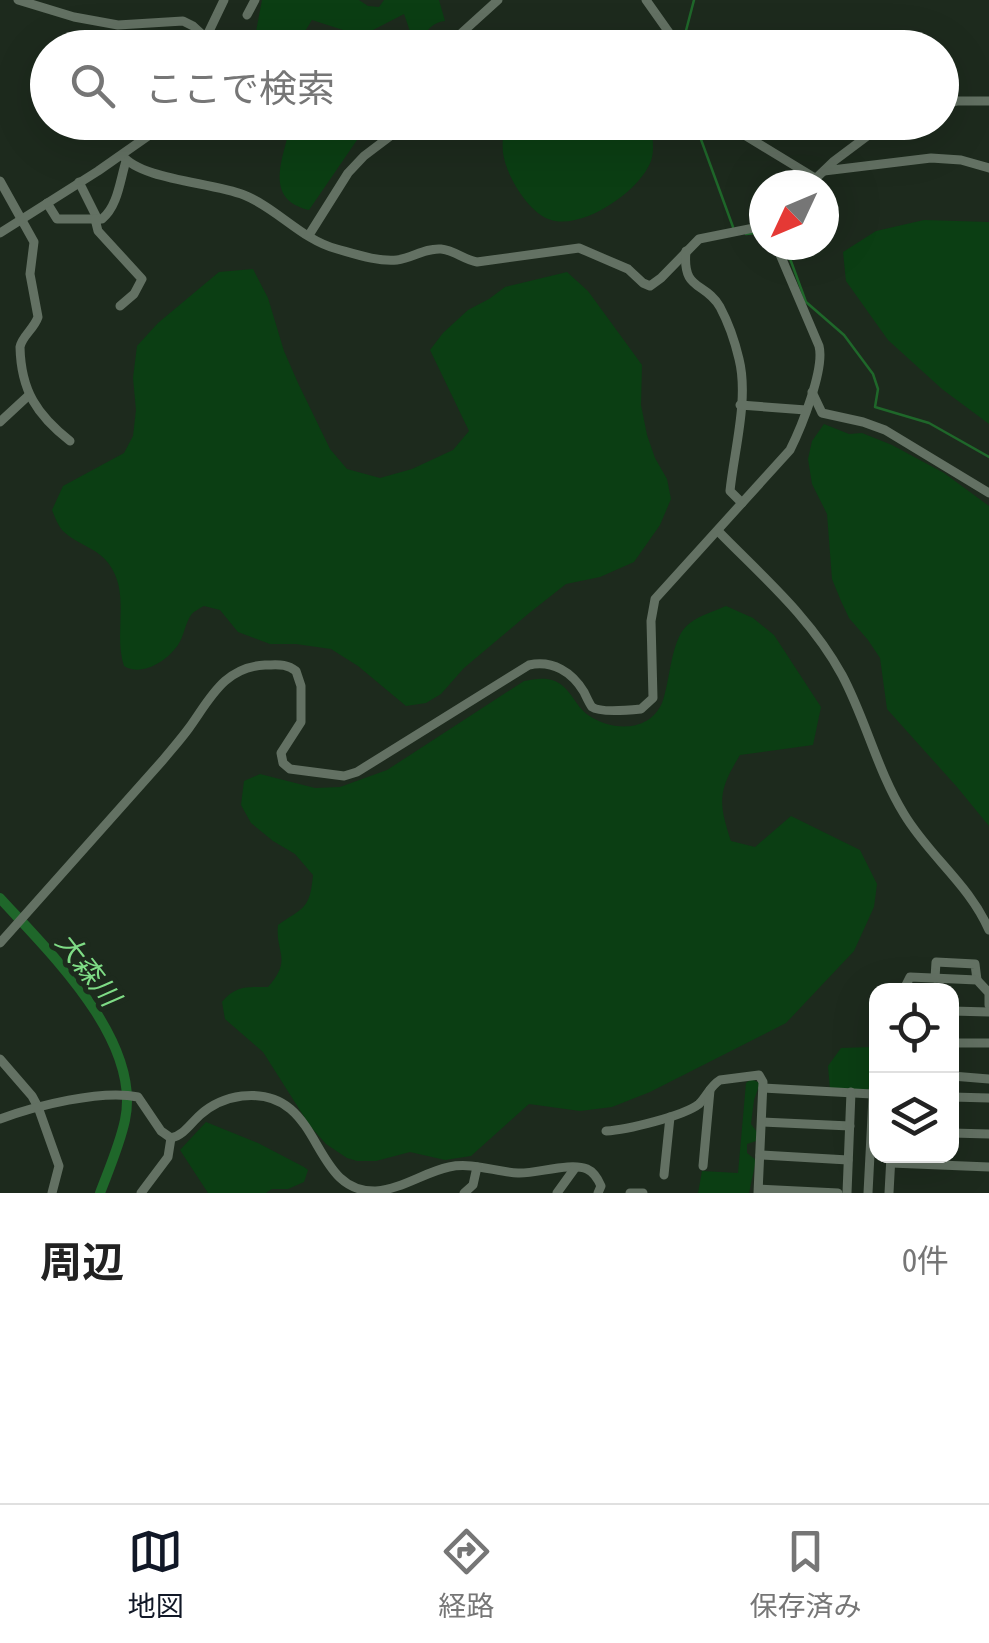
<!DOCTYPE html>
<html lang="ja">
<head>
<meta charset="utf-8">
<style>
  body { margin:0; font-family:"Asap Condensed","Noto Sans JP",sans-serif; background:#f6f6f6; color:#222 }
  .controls { position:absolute; right:30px; bottom:30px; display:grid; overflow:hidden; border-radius:20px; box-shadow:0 10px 40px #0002 }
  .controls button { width:90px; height:90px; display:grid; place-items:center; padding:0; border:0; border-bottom:2px solid #e0e0e0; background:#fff; color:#222; font:50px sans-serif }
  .compass { position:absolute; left:749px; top:170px; width:90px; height:90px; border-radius:50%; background:#fff; box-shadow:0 10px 40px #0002; rotate:226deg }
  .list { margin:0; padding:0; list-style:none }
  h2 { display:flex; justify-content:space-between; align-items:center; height:130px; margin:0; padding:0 40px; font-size:42px }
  h2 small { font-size:32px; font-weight:400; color:#767676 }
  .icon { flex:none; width:55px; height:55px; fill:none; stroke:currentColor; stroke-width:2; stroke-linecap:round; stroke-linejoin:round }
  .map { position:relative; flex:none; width:989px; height:1193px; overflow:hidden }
  .search { position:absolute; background:#fff; box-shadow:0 10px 40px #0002; left:30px; right:30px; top:30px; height:110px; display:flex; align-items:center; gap:25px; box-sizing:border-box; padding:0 35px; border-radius:55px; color:#767676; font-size:38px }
  .sheet { height:310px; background:#fff }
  nav { display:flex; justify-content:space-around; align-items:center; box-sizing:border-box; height:140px; border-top:2px solid #e0e0e0; background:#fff; font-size:28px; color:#767676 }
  nav a { display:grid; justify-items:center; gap:5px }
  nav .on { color:#111827 }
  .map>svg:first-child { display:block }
  .green { fill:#0b3e13 }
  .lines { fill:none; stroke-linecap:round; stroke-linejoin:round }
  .stream { stroke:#1f672a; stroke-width:2.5 }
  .river { stroke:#1f672a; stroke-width:10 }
  .minor { stroke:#637163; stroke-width:9 }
  .labels { text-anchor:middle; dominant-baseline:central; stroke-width:10; stroke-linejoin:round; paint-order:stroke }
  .water-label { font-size:28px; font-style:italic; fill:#7fdc86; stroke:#1d2a1d }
</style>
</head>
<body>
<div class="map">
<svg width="989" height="1193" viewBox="0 0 989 1193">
  <rect width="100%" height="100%" fill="#1d2a1d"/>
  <g class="green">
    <path d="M262 0H359L368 6 379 7 384 0H439L445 21C427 23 429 36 413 40L404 14 373 30H343L312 20 302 36 306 47H253Z"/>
    <path d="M291 123H358L357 140 309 210C262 199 284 157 291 123Z"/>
    <path d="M505 123H651C652 135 655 149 651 161 640 191 583 230 551 220 528 213 506 175 503 153 502 144 503 132 505 123Z"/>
    <polygon points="924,220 989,222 989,424 942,389 888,340 846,281 843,252 876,231"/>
    <path d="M253 269 268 298 284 351 298 383 330 449 347 469 380 478 412 469 453 450 469 431 430 350 443 333 468 310 489 299 505 287 567 272 588 291 642 365 641 405 647 435 655 458 667 479 671 499 660 525 634 562 600 577 566 584 528 614 464 668 441 694 426 703 406 706 358 666 331 649 296 644H270L238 632 220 610 204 606C200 608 193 612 191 615 185 624 184 636 178 645 167 661 142 677 124 666 113 633 131 594 109 564 98 548 76 544 63 531 58 526 55 517 52 510L63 486 124 453 133 436 136 410 133 378 137 346 158 323 219 272Z"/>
    <polygon points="824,424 849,434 862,433 892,445 944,473 989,506 989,826 957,787 887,709 880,658 868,640 849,618 841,601 832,579 827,514 812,484 808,459 812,441"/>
    <path d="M726 606 753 618 774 635 821 707 813 745 740 755C718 791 718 802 731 841L755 847 791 816 860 850 877 884 874 907 854 951 786 1023 650 1092 612 1107 580 1111 529 1104 471 1156 445 1160 410 1152 376 1161H357L347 1158 326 1144 310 1126 263 1052 225 1019 222 1002C236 985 248 987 268 987 293 959 275 953 278 925 304 907 310 909 313 875L295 854 273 841 251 823 241 805 244 781 260 774 315 788 340 787 387 770 524 681C534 679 545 677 555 681 571 688 575 706 588 715 611 731 649 733 662 703 671 680 670 637 690 623 700 615 715 611 726 606Z"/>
    <polygon points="872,1047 871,1092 830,1090 828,1066 841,1048"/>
    <polygon points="751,1079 760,1083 754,1100 751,1124 757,1132 756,1141 747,1144 747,1153 756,1160 749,1193 698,1193 702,1171 738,1173 746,1083"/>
    <polygon points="206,1122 258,1143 304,1167 308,1170 304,1182 288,1189 272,1189 266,1193 208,1193 180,1150"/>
  </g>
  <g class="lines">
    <g class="stream">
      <polyline points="682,46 694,0"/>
      <polyline points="698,122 699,134 733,227"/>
      <polyline points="746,234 764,232"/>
      <polyline points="785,245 806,302 844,335 873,374 878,389 875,407 929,423 989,457"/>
    </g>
    <path class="river" d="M0 898C49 952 142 1040 125 1120 120 1144 109 1169 100 1193"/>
    <g class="minor">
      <polyline points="18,0 74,17 118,25 183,21 193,26 205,37"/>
      <polyline points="646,0 680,48"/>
      <polyline points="247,15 255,0"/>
      <polyline points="201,48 224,0"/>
      <polyline points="445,48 498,0"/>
      <polyline points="942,104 957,101 989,101"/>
      <polyline points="723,122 815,178"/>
      <path d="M122 155C141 180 211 182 244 195 277 208 302 240 337 249 355 254 378 262 397 260 413 258 424 248 441 249 454 250 464 260 477 262L579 248 628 269 643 283 650 286 661 278 699 239 764 226"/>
      <polyline points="824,171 931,158 961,160 989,168"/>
      <path d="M0 181 34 242 30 274 38 317C34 329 22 336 20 347 21 391 37 415 70 441"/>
      <polyline points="79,182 98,220"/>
      <polyline points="809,185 834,161 886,122"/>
      <path d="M47 203 57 219H102C118 206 120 180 126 161"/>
      <polyline points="95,219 98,231 142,279 134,294 120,306"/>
      <polyline points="0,233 98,171 168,122"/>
      <polyline points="309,235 348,173 364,156 409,122"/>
      <path d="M686 251C682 292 705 281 720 307 728 322 735 342 739 359 749 399 734 451 730 491L742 503"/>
      <polyline points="812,392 822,413 863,422 885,430 989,493"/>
      <polyline points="740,405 806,410"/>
      <polyline points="0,422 28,396"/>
      <path d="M718 531C763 577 811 618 842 675 866 720 877 770 904 814 929 856 969 884 989 930"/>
      <path d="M0 943 163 760C172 749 181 739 189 728 210 699 224 667 265 665 277 665 286 663 296 671L301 686V722L281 753 283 763 290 769 344 776 357 772 529 665C553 660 572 672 584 692 585 694 590 705 592 707 600 713 631 710 641 709L653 698 651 621 655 599 790 450C801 428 825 369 819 346L776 245"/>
      <polyline points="935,978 936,962 975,964 977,980"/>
      <polyline points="903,991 910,977 977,980 989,993 989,1005"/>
      <polyline points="952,1011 989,1012"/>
      <polyline points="952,1043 989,1043"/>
      <polyline points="0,1059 32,1096 38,1107 59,1166 52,1193"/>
      <polyline points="952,1076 989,1079"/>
      <polyline points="763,1088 872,1094"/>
      <polyline points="952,1097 989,1098"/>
      <path d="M0 1119C35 1106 102 1089 138 1097L161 1131 171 1138C184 1135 190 1124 200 1115 211 1105 227 1098 242 1096 325 1087 308 1193 376 1191 402 1189 425 1172 449 1167 472 1162 496 1172 518 1173 536 1174 570 1162 587 1169 594 1172 598 1179 601 1186L598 1193"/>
      <polyline points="762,1122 850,1126"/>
      <path d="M606 1131C626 1130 684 1116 699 1104 707 1096 710 1086 720 1080L759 1075 763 1082 758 1193"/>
      <polyline points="952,1133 989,1134"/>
      <polyline points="760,1155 848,1160"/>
      <polyline points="891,1163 989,1167"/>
      <polyline points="703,1166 710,1090"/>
      <polyline points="664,1175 670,1117"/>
      <polyline points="759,1189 838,1193"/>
      <polyline points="141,1193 168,1157 171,1138"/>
      <polyline points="464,1193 473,1185 477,1167"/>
      <polyline points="557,1193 575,1168"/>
      <polyline points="630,1193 643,1193"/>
      <polyline points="847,1193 851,1092"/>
      <polyline points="868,1193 876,1039"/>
      <polyline points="889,1193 891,1156"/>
    </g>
  </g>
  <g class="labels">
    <g class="water-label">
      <text transform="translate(88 969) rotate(52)">大森川</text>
    </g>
  </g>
</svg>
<div class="controls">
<button><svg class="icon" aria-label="locate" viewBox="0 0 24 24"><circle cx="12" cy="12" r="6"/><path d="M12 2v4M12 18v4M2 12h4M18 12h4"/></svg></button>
<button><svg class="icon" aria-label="layers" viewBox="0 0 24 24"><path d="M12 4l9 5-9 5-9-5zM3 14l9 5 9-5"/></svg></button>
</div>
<svg class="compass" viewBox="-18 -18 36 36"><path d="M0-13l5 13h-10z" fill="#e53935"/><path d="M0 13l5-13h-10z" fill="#767676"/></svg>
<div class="search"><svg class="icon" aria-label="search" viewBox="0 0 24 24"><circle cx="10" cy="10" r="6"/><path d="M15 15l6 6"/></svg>ここで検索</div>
</div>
<section class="sheet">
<h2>周辺<small>0件</small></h2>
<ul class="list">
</ul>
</section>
<nav>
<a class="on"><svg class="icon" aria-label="map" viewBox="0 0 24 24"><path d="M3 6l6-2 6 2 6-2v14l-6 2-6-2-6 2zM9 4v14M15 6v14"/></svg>地図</a>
<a><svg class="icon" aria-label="directions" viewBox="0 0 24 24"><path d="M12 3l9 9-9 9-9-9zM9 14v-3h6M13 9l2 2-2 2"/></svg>経路</a>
<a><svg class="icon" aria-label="saved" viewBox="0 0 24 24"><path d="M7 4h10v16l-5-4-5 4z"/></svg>保存済み</a>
</nav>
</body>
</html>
